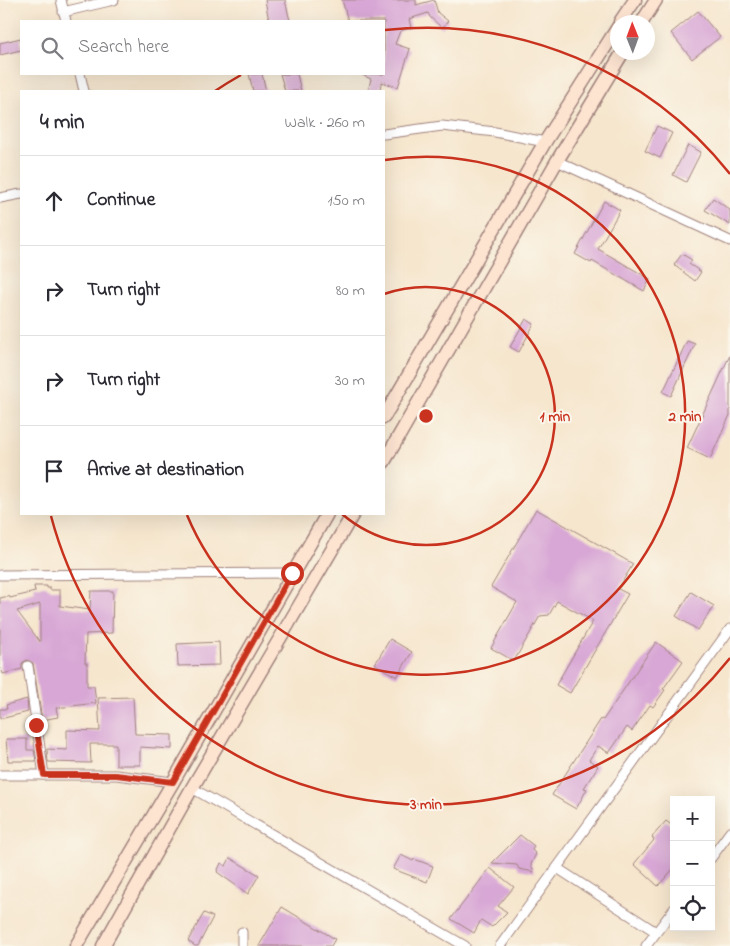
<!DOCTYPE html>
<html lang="en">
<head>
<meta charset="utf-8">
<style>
  body { margin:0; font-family:"Indie Flower",sans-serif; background:#f2f2f3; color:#2b2b33 }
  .controls { position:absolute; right:15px; bottom:15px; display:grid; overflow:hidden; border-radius:0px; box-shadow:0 5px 20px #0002 }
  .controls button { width:45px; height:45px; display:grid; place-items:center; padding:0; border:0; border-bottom:1px solid #e1e1e2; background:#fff; color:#2b2b33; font:25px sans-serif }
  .compass { position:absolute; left:610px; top:15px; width:45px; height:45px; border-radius:50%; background:#fff; box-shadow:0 5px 20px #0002; rotate:359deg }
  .stop { position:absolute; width:15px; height:15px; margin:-11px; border:4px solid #c8321e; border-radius:50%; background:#fff }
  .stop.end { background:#c8321e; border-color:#fff; box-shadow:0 1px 5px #0008 }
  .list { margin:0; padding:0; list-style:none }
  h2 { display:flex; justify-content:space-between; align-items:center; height:65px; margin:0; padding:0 20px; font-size:21px }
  h2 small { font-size:16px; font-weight:400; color:#7c7c81 }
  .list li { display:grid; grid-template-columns:32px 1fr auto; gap:15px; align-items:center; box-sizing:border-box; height:90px; padding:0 20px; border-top:1px solid #e1e1e2 }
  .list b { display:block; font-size:19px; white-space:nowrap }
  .list em { font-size:16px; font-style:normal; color:#7c7c81 }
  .icon { flex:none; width:28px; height:28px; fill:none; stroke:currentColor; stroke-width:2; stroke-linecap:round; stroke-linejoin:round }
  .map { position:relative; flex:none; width:730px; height:946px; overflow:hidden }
  .search { position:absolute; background:#fff; box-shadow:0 5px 20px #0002; left:20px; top:20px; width:365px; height:55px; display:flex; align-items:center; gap:12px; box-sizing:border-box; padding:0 18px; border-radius:0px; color:#7c7c81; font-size:19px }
  .panel { position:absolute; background:#fff; box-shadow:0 5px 20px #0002; left:20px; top:90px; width:365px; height:425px; border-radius:0px }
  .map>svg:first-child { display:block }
  .building { fill:#d8a7d5; fill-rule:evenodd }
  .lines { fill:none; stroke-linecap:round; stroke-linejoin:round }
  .street-casing { stroke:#a0827c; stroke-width:11 }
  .secondary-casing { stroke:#a0827c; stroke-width:15 }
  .street { stroke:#fff; stroke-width:9 }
  .secondary { stroke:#fde4d1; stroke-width:12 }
  .route { stroke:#c8321e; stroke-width:6 }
  .ring { fill:none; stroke:#c8321e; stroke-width:2.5 }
  .centre { fill:#c8321e; stroke:#fbf7ec; stroke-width:2.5 }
  .ring-label { font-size:15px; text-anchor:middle; font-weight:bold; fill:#c8321e; stroke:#fbf7ec; stroke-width:4; stroke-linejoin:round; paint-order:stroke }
</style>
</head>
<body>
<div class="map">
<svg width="730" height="946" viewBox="0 0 730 946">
  <rect width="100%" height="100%" fill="#fbf7ec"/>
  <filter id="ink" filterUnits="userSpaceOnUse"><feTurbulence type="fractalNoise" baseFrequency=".02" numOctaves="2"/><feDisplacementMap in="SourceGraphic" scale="10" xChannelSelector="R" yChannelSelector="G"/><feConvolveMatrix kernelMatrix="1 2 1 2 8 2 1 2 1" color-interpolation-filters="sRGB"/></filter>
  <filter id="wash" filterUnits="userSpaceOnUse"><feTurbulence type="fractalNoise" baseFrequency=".0096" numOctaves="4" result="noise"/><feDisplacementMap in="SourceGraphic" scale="20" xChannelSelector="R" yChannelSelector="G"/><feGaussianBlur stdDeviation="1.12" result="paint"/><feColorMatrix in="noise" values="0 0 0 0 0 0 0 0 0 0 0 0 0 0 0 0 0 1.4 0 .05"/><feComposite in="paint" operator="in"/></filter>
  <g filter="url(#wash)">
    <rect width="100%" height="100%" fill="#f6e6ce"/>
    <g id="blocks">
      <g class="building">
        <polygon points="265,0 285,0 290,21 269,21"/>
        <polygon points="342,0 416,0 416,5 434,0 438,13 448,21 442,28 430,17 428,13 409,19 411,28 400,31 395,44 410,49 398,87 382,82 379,91 368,91 371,79 362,75 362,74 384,74 384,21 348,21"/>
        <polygon points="698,11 720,37 692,59 671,33"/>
        <polygon points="21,38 21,50 0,55 0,43"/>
        <polygon points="249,74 262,74 266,91 253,91"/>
        <polygon points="280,74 297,74 301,91 285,91"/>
        <polygon points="657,126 672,133 660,158 645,151"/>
        <polygon points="688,145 701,152 686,182 673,175"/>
        <polygon points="713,198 730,210 730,225 705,210"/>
        <polygon points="604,201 620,210 598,249 650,279 644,291 592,261 591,263 575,254"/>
        <polygon points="682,254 692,260 689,264 701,272 695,281 674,265"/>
        <polygon points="526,319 534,324 519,352 510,347"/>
        <polygon points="687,341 695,344 671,396 663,392"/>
        <polygon points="730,355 730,415 710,459 687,448"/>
        <polygon points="536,509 633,564 618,589 628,594 570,693 556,685 593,621 557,601 549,615 540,616 514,661 491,648 517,602 491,587"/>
        <path d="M34 586H47V588H50V590H60V606L90 610 91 591H113L112 633 86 634 85 663H87V686H94L96 703 56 708 58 717 42 720 33 663 27 660 22 663V669L3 674 0 666V598L9 596 10 598 35 592ZM40 604V642L17 611Z"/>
        <polygon points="691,592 714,606 698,630 676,616"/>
        <polygon points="390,639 412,652 397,677 375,664"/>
        <polygon points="219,642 220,665 178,666 177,644"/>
        <polygon points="656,642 683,661 663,689 665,690 653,707 650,705 632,731 627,727 609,753 598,746 589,760 598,766 584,788 587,789 576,809 552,795 601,719 603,720"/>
        <polygon points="133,697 135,734 172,735 172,749 140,747 140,765 116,765 116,744 90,744 91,763 48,762 47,749 67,750 67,730 100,731 98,698"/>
        <polygon points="27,699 28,712 0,719 0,709 7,709 6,705"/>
        <polygon points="6,739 27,739 27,750 34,750 36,761 8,761"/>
        <polygon points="666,821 674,827 674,868 658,886 634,864 654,840 652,837"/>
        <polygon points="520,835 534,846 532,850 536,854 531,864 534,872 519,869 517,865 492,863"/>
        <polygon points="401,855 413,861 414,859 433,866 427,882 393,869"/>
        <polygon points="230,858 259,875 248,894 217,872 221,863 226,866"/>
        <polygon points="490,868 514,887 498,906 507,912 492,927 481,920 474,933 451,919"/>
        <polygon points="282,907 335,939 331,946 259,946"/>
        <polygon points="204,913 213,917 198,946 195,946 188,941"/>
      </g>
    </g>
  </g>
  <g filter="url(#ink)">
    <use href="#blocks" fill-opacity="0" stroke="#a0827c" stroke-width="1"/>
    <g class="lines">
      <defs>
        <g id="street">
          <polyline points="61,0 66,21"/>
          <polyline points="63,12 114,0"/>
          <polyline points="80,74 84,91"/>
          <polyline points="384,134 442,126 495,132 545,142"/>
          <polyline points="557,161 730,241"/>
          <polyline points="0,198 21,194"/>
          <polyline points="0,575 292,573"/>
          <polyline points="28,666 44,775"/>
          <polyline points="0,775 116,775 173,782"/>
          <polyline points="192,788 465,946"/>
          <polyline points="711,858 730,832"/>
          <polyline points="557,868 656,932"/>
          <polyline points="242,932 242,946"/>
          <polyline points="500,946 730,629"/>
          <polyline points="646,946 674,909"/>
        </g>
        <g id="secondary">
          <polyline points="620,22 635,0"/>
          <polyline points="642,22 656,0"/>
          <polyline points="384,417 545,142 618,27"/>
          <polyline points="384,462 557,161 623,52"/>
          <polyline points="76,946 173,782 327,514"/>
          <polyline points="103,946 192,788 353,514"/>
        </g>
      </defs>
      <use href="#street" class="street-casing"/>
      <use href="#secondary" class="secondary-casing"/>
      <use href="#street" class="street"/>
      <use href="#secondary" class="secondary"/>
    </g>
  </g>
  <g class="lines" filter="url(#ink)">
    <polyline class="route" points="36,725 44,775 116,775 173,782 292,573"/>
  </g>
  <g class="ring">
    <path d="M384 294A129 129 0 1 1 342 514"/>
    <path d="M385 160A259 259 0 1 1 187 515"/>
    <path d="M730 658A388 388 0 0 1 51 516M215 91A388 388 0 0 1 241 75M385 30A388 388 0 0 1 730 174"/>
  </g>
  <circle cx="426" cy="416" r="8" class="centre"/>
  <g class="ring-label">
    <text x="555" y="421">1 min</text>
    <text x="685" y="421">2 min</text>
    <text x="426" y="809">3 min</text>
  </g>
</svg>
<div class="controls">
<button>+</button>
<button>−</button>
<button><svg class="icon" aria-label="locate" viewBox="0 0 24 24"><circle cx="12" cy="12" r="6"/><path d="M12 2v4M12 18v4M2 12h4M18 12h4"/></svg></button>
</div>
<svg class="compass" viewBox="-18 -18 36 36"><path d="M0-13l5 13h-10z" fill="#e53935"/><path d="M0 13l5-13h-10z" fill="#7c7c81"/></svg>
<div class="stop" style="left:292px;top:573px"></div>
<div class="stop end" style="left:36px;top:725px"></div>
<div class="search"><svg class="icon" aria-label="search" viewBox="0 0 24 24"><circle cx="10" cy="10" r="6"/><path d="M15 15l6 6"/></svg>Search here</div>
<section class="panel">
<h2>4 min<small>Walk · 260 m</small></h2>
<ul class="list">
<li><svg class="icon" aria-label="ahead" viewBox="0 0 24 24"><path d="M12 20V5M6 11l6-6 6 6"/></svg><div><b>Continue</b></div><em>150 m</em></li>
<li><svg class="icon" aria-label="right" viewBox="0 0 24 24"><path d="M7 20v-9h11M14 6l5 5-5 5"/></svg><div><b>Turn right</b></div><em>80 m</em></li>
<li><svg class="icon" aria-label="right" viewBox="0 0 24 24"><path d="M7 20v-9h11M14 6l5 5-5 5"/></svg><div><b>Turn right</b></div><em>30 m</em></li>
<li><svg class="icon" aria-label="arrive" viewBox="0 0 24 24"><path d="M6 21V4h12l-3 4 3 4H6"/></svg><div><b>Arrive at destination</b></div></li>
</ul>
</section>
</div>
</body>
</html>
